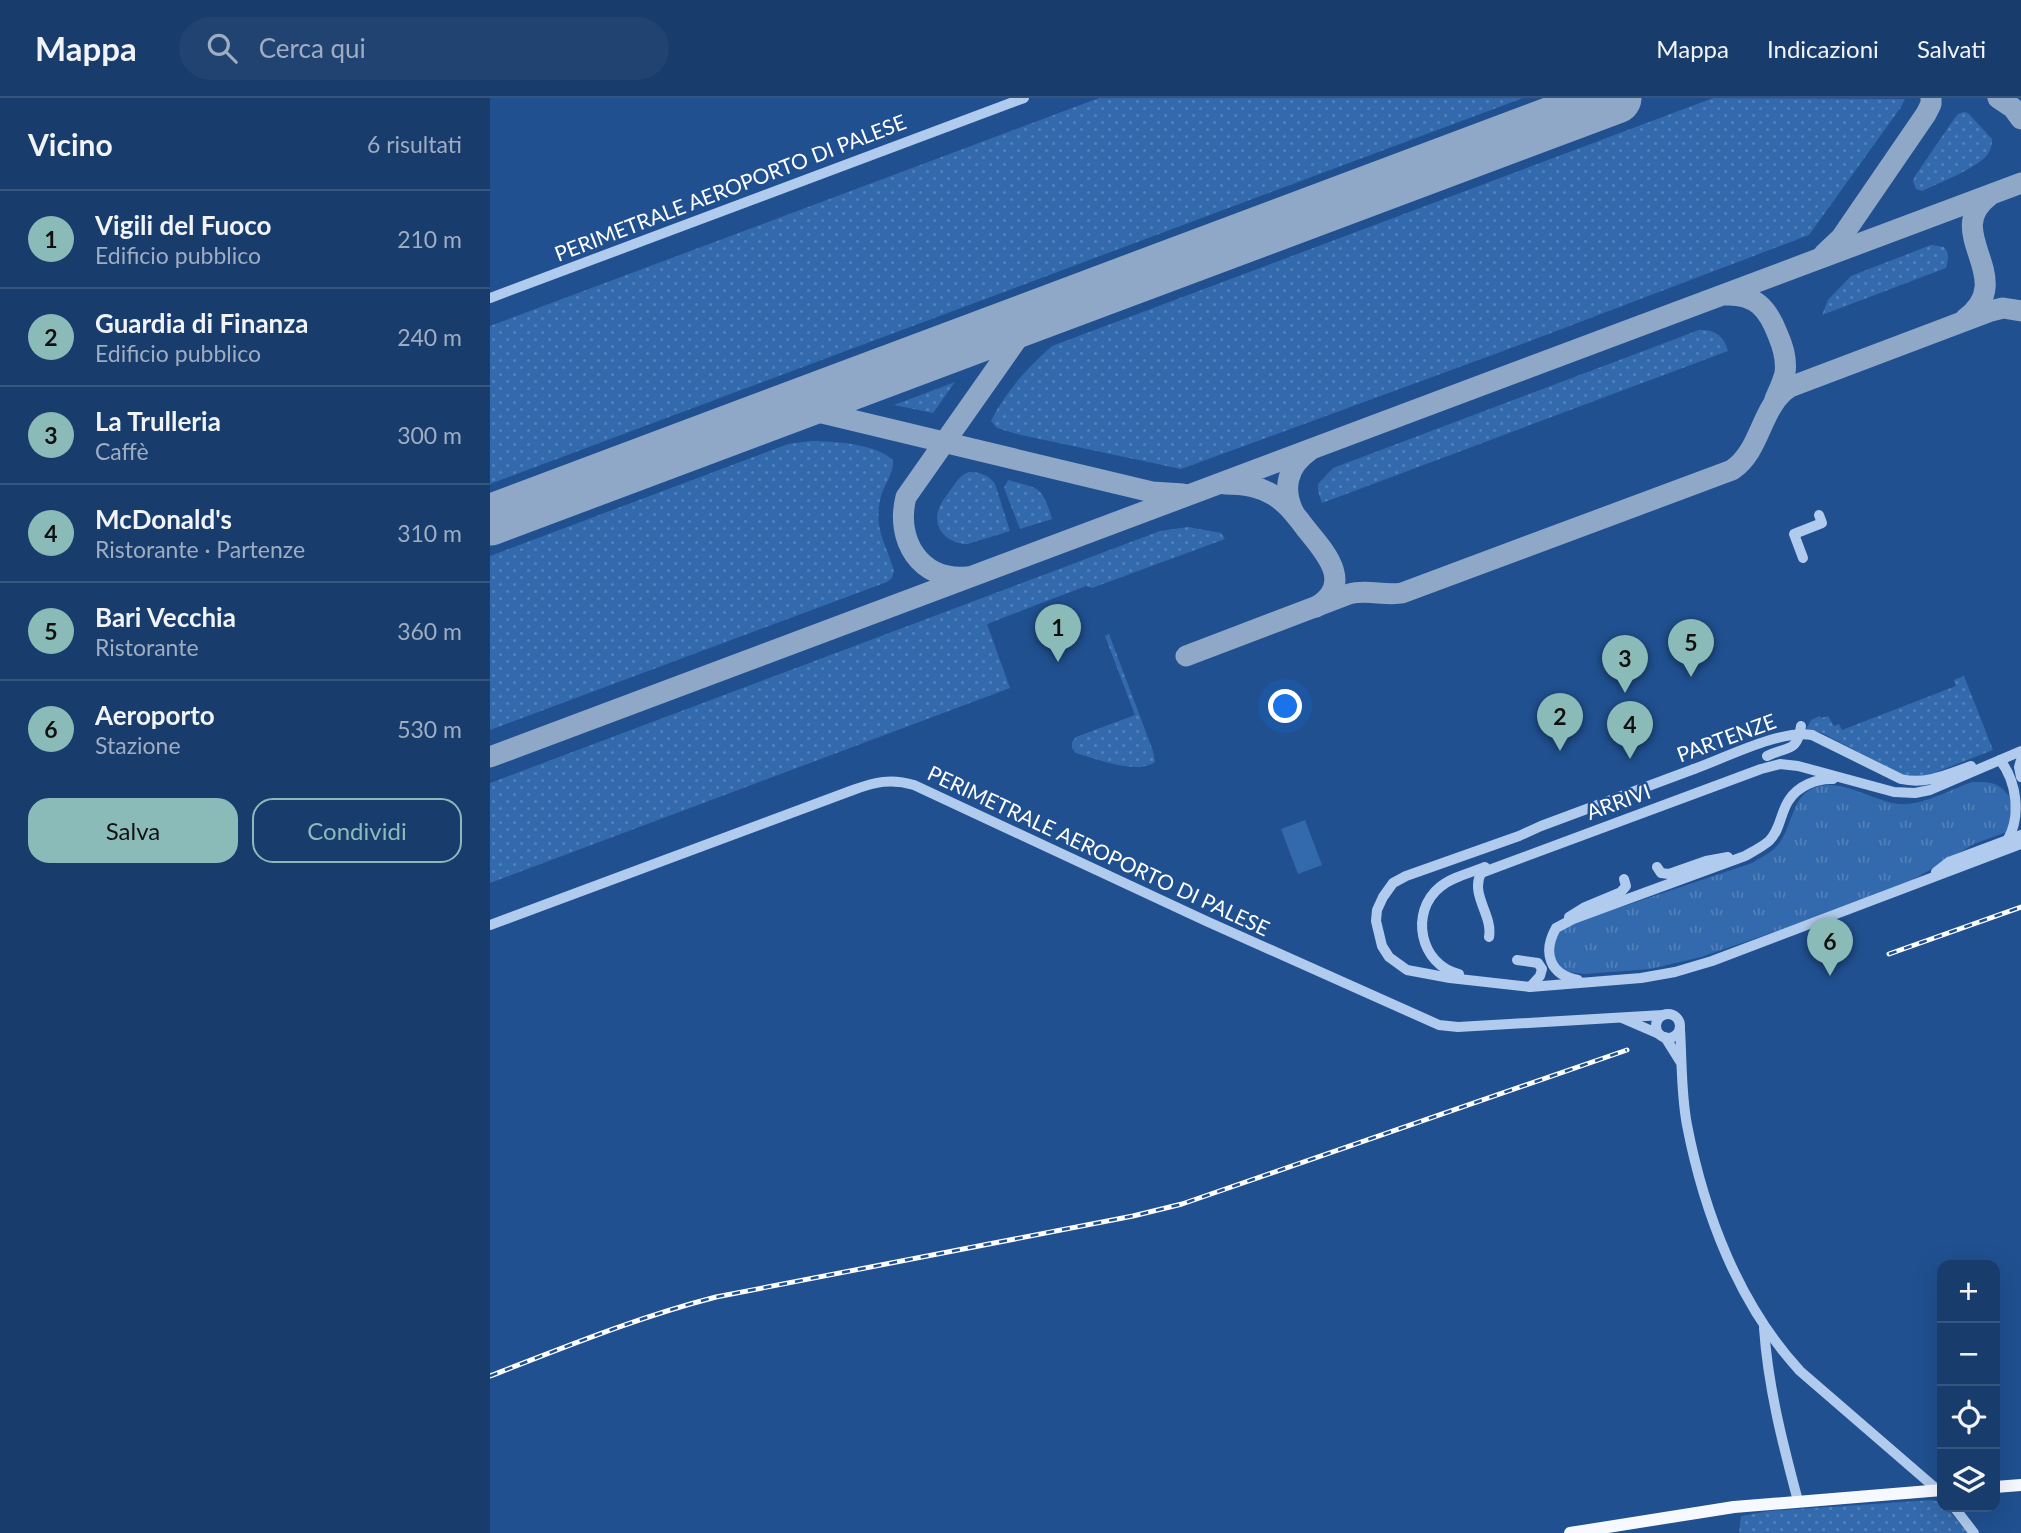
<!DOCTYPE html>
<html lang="it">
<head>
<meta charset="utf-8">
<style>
  body { margin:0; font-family:Lato,sans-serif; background:#214372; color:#f1f3f6 }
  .controls { position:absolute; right:21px; bottom:21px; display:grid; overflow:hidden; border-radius:14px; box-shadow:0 7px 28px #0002 }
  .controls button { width:63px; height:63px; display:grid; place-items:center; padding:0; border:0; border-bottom:2px solid #36567f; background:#183c6c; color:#f1f3f6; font:35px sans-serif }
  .you { position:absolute; left:796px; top:609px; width:24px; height:24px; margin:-18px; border:5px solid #fff; border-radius:50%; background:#1a73e8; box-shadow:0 0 0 10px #1a73e833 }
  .badge { display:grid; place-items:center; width:46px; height:46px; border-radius:50%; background:#8bbbb9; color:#111; font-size:23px; font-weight:700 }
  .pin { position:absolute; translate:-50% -58px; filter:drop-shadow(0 2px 4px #0008) }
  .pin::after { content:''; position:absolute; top:37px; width:24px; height:21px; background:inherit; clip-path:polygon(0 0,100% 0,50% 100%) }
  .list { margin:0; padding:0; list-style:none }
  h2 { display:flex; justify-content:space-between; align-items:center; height:91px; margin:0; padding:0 28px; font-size:30px }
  h2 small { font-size:23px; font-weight:400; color:#9fadc2 }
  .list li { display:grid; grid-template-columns:46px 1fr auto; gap:21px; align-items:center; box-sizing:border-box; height:98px; padding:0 28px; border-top:2px solid #36567f }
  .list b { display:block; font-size:26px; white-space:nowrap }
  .list p { margin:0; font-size:23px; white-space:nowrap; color:#9fadc2 }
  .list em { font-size:23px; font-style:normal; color:#9fadc2 }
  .actions { display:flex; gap:14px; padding:21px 28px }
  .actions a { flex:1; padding:16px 0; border:2px solid #8bbbb9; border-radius:21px; text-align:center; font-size:24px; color:#8bbbb9 }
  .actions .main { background:#8bbbb9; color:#111 }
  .icon { flex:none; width:38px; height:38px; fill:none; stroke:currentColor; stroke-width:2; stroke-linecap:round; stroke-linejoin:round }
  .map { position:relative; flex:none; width:1531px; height:1435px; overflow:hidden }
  header { display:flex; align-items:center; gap:42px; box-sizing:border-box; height:98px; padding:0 35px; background:#183c6c; border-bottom:2px solid #36567f }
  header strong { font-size:33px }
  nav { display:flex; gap:38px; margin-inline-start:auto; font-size:24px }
  .search { width:490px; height:63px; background:#214372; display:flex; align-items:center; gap:18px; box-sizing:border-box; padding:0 24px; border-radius:38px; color:#9fadc2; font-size:26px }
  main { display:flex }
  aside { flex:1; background:#183c6c }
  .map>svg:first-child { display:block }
  .grass { fill:url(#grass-dots) }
  .park { fill:url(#park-tufts) }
  .pitch { fill:#336aad }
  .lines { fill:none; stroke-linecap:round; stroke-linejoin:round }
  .taxiway { stroke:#90a8c8; stroke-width:21 }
  .runway { stroke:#90a8c8; stroke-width:51 }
  .minor { stroke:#b0cbed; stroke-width:10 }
  .major { stroke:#f6f9ff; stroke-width:12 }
  .rail-casing { stroke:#fff; stroke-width:5 }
  .rail { stroke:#205090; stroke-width:2.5; stroke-dasharray:8; stroke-linecap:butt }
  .minor-bridge { stroke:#b0cbed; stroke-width:10 }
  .labels { text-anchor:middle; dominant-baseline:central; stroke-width:5; stroke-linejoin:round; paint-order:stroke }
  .street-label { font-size:21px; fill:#fff; stroke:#205090 }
</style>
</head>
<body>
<header>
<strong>Mappa</strong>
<div class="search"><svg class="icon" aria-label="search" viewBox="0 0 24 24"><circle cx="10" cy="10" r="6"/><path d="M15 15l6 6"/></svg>Cerca qui</div>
<nav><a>Mappa</a><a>Indicazioni</a><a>Salvati</a></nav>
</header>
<main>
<aside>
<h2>Vicino<small>6 risultati</small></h2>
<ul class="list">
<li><span class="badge">1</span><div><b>Vigili del Fuoco</b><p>Edificio pubblico</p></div><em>210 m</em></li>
<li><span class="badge">2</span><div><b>Guardia di Finanza</b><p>Edificio pubblico</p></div><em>240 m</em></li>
<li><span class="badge">3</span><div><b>La Trulleria</b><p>Caffè</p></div><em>300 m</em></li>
<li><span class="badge">4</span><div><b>McDonald's</b><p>Ristorante · Partenze</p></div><em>310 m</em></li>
<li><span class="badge">5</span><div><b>Bari Vecchia</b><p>Ristorante</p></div><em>360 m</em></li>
<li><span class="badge">6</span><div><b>Aeroporto</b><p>Stazione</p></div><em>530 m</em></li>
</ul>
<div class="actions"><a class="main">Salva</a><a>Condividi</a></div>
</aside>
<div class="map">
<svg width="1531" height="1435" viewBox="0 0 1531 1435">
  <defs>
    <pattern id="grass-dots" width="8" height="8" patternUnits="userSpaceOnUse" patternTransform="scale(1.75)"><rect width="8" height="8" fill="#336aad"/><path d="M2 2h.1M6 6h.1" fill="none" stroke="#5280b9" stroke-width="1.8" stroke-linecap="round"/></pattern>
    <pattern id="park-tufts" width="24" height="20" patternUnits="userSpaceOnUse" patternTransform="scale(1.75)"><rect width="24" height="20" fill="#336aad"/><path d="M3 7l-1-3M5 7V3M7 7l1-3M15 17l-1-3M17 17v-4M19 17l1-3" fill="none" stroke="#5280b9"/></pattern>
  </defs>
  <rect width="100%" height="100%" fill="#205090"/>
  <g class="grass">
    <polygon points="609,0 1033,0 0,386 0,228"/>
    <path d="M1223 0 1415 1 1411 9 1319 137 1024 249 691 371 531 337 507 330 501 323C515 294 538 269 562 248Z"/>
    <path d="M1474 14 1478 15 1502 41C1502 47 1501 52 1497 57 1487 70 1449 85 1432 93L1426 91 1423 83 1425 78 1464 21 1468 16Z"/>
    <path d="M1441 147 1454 149C1460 156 1458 162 1456 170L1332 217 1338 202 1361 178Z"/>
    <path d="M1209 232C1225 231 1234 238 1238 253L832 405 828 393V386L843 370Z"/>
    <polygon points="465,284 443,315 404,307"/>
    <path d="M321 343C344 343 386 346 403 362 404 375 395 385 391 398 383 432 396 444 404 473L402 480 397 484 0 632V458L298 346Z"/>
    <path d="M479 374C490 374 499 377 505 386L520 433 478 446C457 446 440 429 450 408 452 403 456 398 459 394 465 386 469 377 479 374Z"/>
    <path d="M518 382C551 391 552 388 562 421L530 431 514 390Z"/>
    <polygon points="698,429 731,435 735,441 602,490 596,488 497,526 520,590 0,785 0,685 670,433"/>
    <path d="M619 536 663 653 665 664C647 677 606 661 586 655L582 650V644L586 639 645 617 615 538Z"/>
    <polygon points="1474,578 1503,652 1436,678 1418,678 1407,674 1332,635 1316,631 1321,622 1330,618 1331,620 1338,618 1344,628 1349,626 1352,632 1466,588 1464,582"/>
    <polygon points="1442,1402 1452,1405 1452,1409 1456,1409 1478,1435 1249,1435 1251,1418 1279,1413"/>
  </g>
  <path class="park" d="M1482 684C1503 684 1509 684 1522 702L1519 733 1484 746 1419 784 1296 830 1211 859 1160 871 1095 876 1078 874 1070 870 1062 855 1065 838 1075 828 1262 765C1269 760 1279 756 1285 750 1303 733 1300 697 1326 689 1352 680 1384 704 1410 706 1431 708 1462 691 1482 684Z"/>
  <polygon class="pitch" points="815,722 832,767 808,776 791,731"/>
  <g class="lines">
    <g class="taxiway">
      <polyline points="1508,0 1523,10 1531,21"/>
      <polyline points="1334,156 1351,140 1436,16 1441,6 1441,0"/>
      <path d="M1236 197C1266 196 1278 211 1288 237 1293 249 1297 261 1295 275 1293 284 1289 292 1285 301"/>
      <path d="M1475 221C1530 180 1450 135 1499 98"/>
      <path d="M487 240C505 240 511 245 511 263"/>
      <polyline points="289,314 314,311 328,314 662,394 693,396"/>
      <path d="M359 321C346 309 347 297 362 287"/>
      <path d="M735 386C752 386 769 388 783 397 797 405 807 419 817 432 836 455 864 486 826 509"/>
      <path d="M804 415C792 392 797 368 819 353"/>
      <path d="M477 479C430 483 405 442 416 399L532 234 548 219 560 212"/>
      <path d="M696 558 859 496C877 491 894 498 912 495L1242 372C1272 352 1270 308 1300 289L1501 213 1513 210 1531 213"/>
      <polyline points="0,659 1531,85"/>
    </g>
    <polyline class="runway" points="0,422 1126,0"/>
    <g class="minor">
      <polyline points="0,200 534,0"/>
      <polyline points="1313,460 1304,436 1332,425 1329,417"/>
      <path d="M1322 637 1411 681C1436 687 1458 676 1481 668"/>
      <path d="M1277 658C1298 648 1307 655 1311 628"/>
      <path d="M1510 662C1527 684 1531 718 1518 741"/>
      <polyline points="1531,662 1529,669 1531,679"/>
      <polyline points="1204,671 1051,728 1029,738 916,778 903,785 893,799 887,812 886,823 892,848 899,859 917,872 960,880 1040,889 1151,880 1185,874 1222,863 1531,746"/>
      <polyline points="1167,769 1171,775 1179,776 1216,763 1238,759"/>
      <polyline points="1446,774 1459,764 1531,737"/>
      <polyline points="1079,819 1095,809 1131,794 1136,788 1134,781"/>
      <path d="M0 827 363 692C385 684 401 680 424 687L716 823 949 927 968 929 1173 917"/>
      <path d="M999 839C1003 817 980 797 991 775L1271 671 1290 666 1308 668 1404 694 1425 695 1440 692 1531 653"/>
      <polyline points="1027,862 1048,865 1052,871 1050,878 1040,889"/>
      <path d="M969 876C930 867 919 814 950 789 962 779 980 775 995 769"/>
      <path d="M1088 882C1060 877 1052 855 1066 830L1083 821 1255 758C1262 754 1272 749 1279 743 1291 731 1290 715 1299 702 1308 688 1327 680 1343 681"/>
      <circle cx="1178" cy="928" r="12"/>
      <polyline points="1132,920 1169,936"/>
      <path d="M1190 931C1192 963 1191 996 1197 1027 1214 1115 1249 1207 1310 1273L1450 1394"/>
      <polyline points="1175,939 1190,963"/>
      <path d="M1274 1230C1278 1289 1293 1347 1308 1403"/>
      <polyline points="1464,1409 1484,1435"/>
    </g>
    <g class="major">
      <polyline points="1505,1389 1531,1387"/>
      <polyline points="1080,1435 1244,1409 1452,1392"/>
    </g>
    <defs>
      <g id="rail">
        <polyline points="1399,856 1531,809"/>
        <path d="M0 1278C75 1249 148 1219 226 1199L643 1118 692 1106 1137 952"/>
      </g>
    </defs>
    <use href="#rail" class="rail-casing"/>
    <use href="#rail" class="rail"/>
    <path class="minor-bridge" d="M1204 671C1235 660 1291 631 1322 637"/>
  </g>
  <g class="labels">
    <g class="street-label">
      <text transform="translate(240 89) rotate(-21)">PERIMETRALE AEROPORTO DI PALESE</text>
      <text transform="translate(1236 639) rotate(-20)">PARTENZE</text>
      <text transform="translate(1128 703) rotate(-20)">ARRIVI</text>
      <text transform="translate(609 752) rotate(25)">PERIMETRALE AEROPORTO DI PALESE</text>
    </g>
  </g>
</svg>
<div class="controls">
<button>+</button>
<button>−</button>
<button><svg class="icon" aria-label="locate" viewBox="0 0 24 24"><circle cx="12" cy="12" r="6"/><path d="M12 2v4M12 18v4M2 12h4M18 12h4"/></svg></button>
<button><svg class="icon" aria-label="layers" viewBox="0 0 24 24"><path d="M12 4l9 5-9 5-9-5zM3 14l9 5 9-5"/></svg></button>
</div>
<div class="you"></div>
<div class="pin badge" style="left:568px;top:564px">1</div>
<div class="pin badge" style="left:1070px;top:653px">2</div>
<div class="pin badge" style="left:1135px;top:595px">3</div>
<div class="pin badge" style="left:1140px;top:661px">4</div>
<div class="pin badge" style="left:1201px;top:579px">5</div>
<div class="pin badge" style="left:1340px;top:878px">6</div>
</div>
</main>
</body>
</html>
